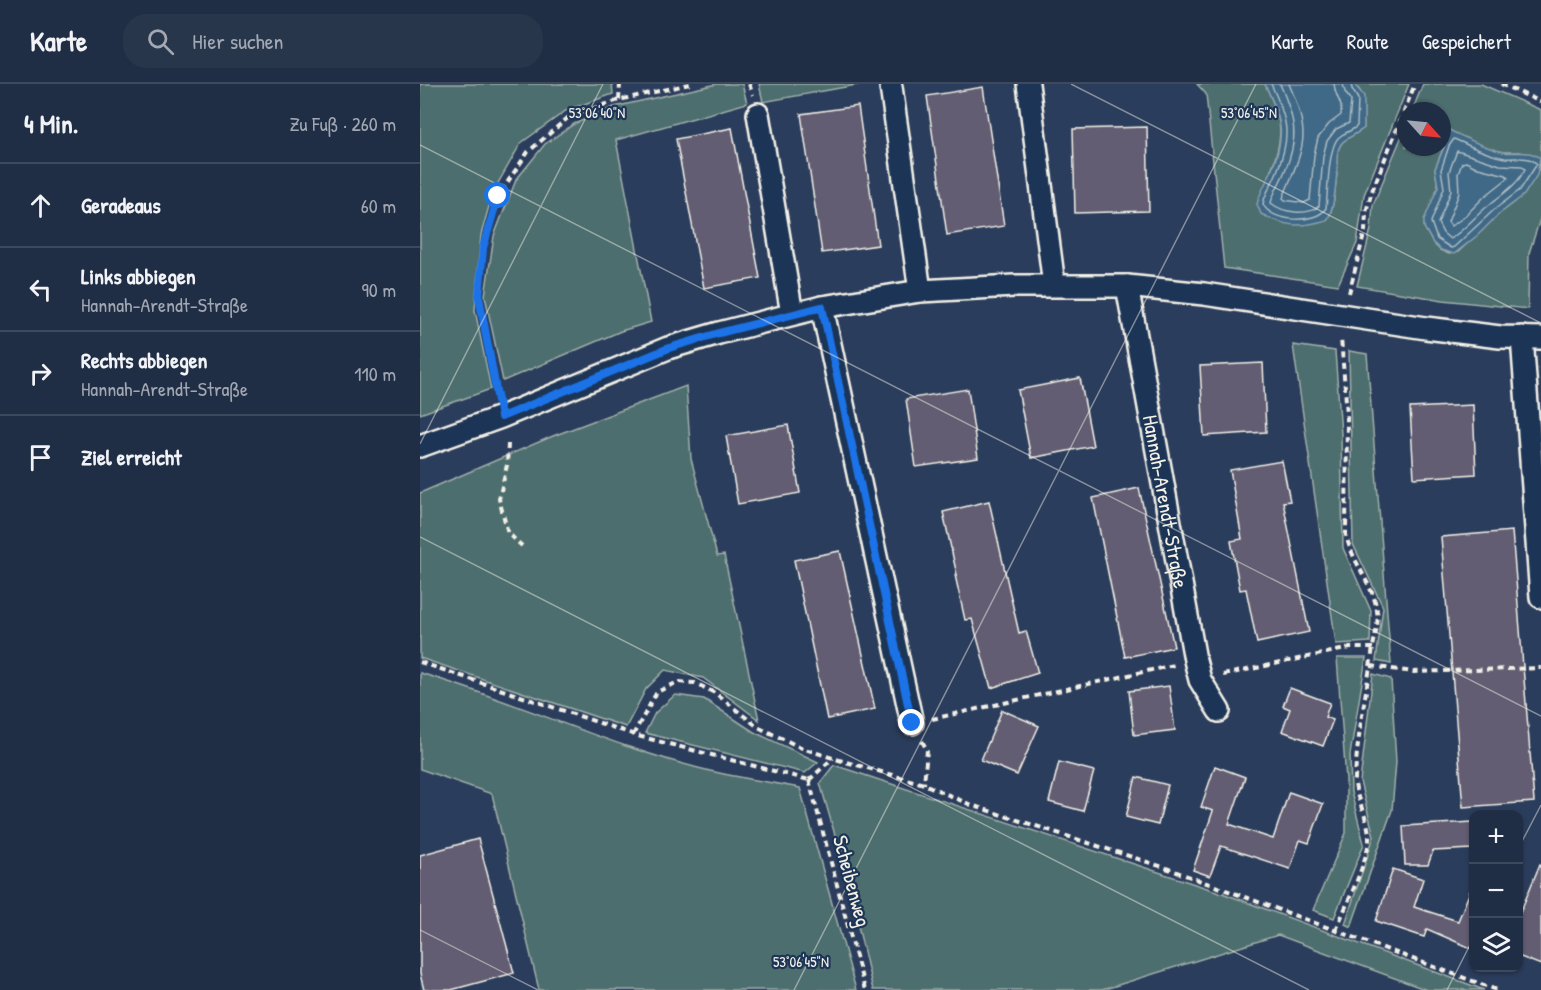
<!DOCTYPE html>
<html lang="de">
<head>
<meta charset="utf-8">
<style>
  body { margin:0; font-family:"Patrick Hand",sans-serif; background:#28364c; color:#f1f3f6 }
  .controls { position:absolute; right:18px; bottom:18px; display:grid; overflow:hidden; border-radius:12px; box-shadow:0 2px 4px #0004 }
  .controls button { width:54px; height:54px; display:grid; place-items:center; padding:0; border:0; border-bottom:2px solid #3d4a5e; background:#202e45; color:#f1f3f6; font:30px sans-serif }
  .compass { position:absolute; left:977px; top:18px; width:54px; height:54px; border-radius:50%; background:#202e45; box-shadow:0 2px 4px #0004; rotate:117deg }
  .stop { position:absolute; width:18px; height:18px; margin:-14px; border:4px solid #1a73e8; border-radius:50%; background:#fff }
  .stop.end { background:#1a73e8; border-color:#fff; box-shadow:0 2px 6px #0008 }
  .list { margin:0; padding:0; list-style:none }
  h2 { display:flex; justify-content:space-between; align-items:center; height:78px; margin:0; padding:0 24px; font-size:26px }
  h2 small { font-size:20px; font-weight:400; color:#a2a8b3 }
  .list li { display:grid; grid-template-columns:39px 1fr auto; gap:18px; align-items:center; box-sizing:border-box; height:84px; padding:0 24px; border-top:2px solid #3d4a5e }
  .list b { display:block; font-size:22px; white-space:nowrap }
  .list p { margin:0; font-size:20px; white-space:nowrap; color:#a2a8b3 }
  .list em { font-size:20px; font-style:normal; color:#a2a8b3 }
  .icon { flex:none; width:33px; height:33px; fill:none; stroke:currentColor; stroke-width:2; stroke-linecap:round; stroke-linejoin:round }
  .map { position:relative; flex:none; width:1121px; height:906px; overflow:hidden }
  header { display:flex; align-items:center; gap:36px; box-sizing:border-box; height:84px; padding:0 30px; background:#202e45; border-bottom:2px solid #3d4a5e }
  header strong { font-size:28px }
  nav { display:flex; gap:33px; margin-inline-start:auto; font-size:21px }
  .search { width:420px; height:54px; background:#28364c; display:flex; align-items:center; gap:15px; box-sizing:border-box; padding:0 21px; border-radius:24px; color:#a2a8b3; font-size:22px }
  main { display:flex }
  aside { flex:1; background:#202e45 }
  .map>svg:first-child { display:block }
  .green { fill:#4d6e6e; stroke:#a0b0ab; stroke-width:1.5; fill-rule:evenodd }
  .water { fill:#406987; stroke:#889fae; stroke-width:1.5 }
  .lines { fill:none; stroke-linecap:round; stroke-linejoin:round }
  .shore { stroke:#acbbc1; stroke-width:1.5 }
  .building { fill:#625d72; stroke:#f4f1e8; stroke-width:1.5 }
  .street-casing { stroke:#f4f1e8; stroke-width:26 }
  .path { stroke:#f4f1e8; stroke-width:4; stroke-dasharray:6 4.5; stroke-linecap:butt }
  .street { stroke:#1d3557; stroke-width:21 }
  .route { stroke:#1a73e8; stroke-width:8 }
  .ticks { fill:none; stroke:#f4f1e8; stroke-width:1.5; stroke-opacity:0.45 }
  .labels { text-anchor:middle; dominant-baseline:central; stroke-width:4.5; stroke-linejoin:round; paint-order:stroke }
  .street-label { font-size:21px; fill:#f4f1e8; stroke:#1d3557 }
  .ticks-label { font-size:15px; text-anchor:middle; fill:#f4f1e8; stroke:#1d3557; stroke-width:4.5; stroke-linejoin:round; paint-order:stroke }
</style>
</head>
<body>
<header>
<strong>Karte</strong>
<div class="search"><svg class="icon" aria-label="search" viewBox="0 0 24 24"><circle cx="10" cy="10" r="6"/><path d="M15 15l6 6"/></svg>Hier suchen</div>
<nav><a>Karte</a><a>Route</a><a>Gespeichert</a></nav>
</header>
<main>
<aside>
<h2>4 Min.<small>Zu Fuß · 260 m</small></h2>
<ul class="list">
<li><svg class="icon" aria-label="ahead" viewBox="0 0 24 24"><path d="M12 20V5M6 11l6-6 6 6"/></svg><div><b>Geradeaus</b></div><em>60 m</em></li>
<li><svg class="icon" aria-label="left" viewBox="0 0 24 24"><path d="M17 20v-9H6M10 6l-5 5 5 5"/></svg><div><b>Links abbiegen</b><p>Hannah-Arendt-Straße</p></div><em>90 m</em></li>
<li><svg class="icon" aria-label="right" viewBox="0 0 24 24"><path d="M7 20v-9h11M14 6l5 5-5 5"/></svg><div><b>Rechts abbiegen</b><p>Hannah-Arendt-Straße</p></div><em>110 m</em></li>
<li><svg class="icon" aria-label="arrive" viewBox="0 0 24 24"><path d="M6 21V4h12l-3 4 3 4H6"/></svg><div><b>Ziel erreicht</b></div></li>
</ul>
</aside>
<div class="map">
<svg width="1121" height="906" viewBox="0 0 1121 906">
  <rect width="100%" height="100%" fill="#2b3d5c"/>
  <filter id="ink" filterUnits="userSpaceOnUse"><feTurbulence type="fractalNoise" baseFrequency=".0167" numOctaves="2"/><feDisplacementMap in="SourceGraphic" scale="12" xChannelSelector="R" yChannelSelector="G"/><feConvolveMatrix kernelMatrix="1 2 1 2 8 2 1 2 1" color-interpolation-filters="sRGB"/></filter>
  <g filter="url(#ink)">
    <g class="green">
      <polygon points="0,0 192,0 193,10 147,26 101,59 73,108 61,151 55,226 71,305 0,330"/>
      <polygon points="297,0 322,0 327,19 196,56 231,238 201,247 83,297 65,212 74,152 96,96 125,60 154,40 194,23"/>
      <polygon points="339,0 442,0 343,18"/>
      <path d="M777 0H845C862 38 866 51 849 91L907 136C915 123 915 104 917 89 918 79 915 69 921 60 924 55 937 50 944 44 942 29 948 11 934 0H989L944 111 937 159 918 201 804 184 786 10Z"/>
      <path d="M1003 0H1061L1121 26V132L1109 169 1108 225 1023 216 937 202 951 145 953 121 986 42V63H1022V27H992ZM1025 51 1041 52 1064 63 1083 68H1099L1120 74 1119 85 1095 118 1079 130 1038 168 1029 170 1020 166 1013 159 1004 143 1005 136 1018 103 1015 85 1024 62Z"/>
      <polygon points="873,261 915,267 921,350 923,464 951,527 950,558 916,560"/>
      <polygon points="929,267 947,270 971,580 956,577 963,523 933,460"/>
      <polygon points="266,302 271,375 297,472 304,471 339,636 283,594 245,586 226,605 206,643 0,574 0,409 133,352"/>
      <polygon points="917,574 946,574 930,671 931,708 944,760 914,834 893,826 926,749 926,696"/>
      <path d="M0 589C98 618 191 663 290 687 320 694 350 698 380 704L436 906H119L72 710 0 685Z"/>
      <polygon points="953,590 971,595 976,678 972,726 931,843 925,840 954,752 940,698"/>
      <polygon points="255,611 284,615 334,648 398,678 385,689 225,649 235,629"/>
      <polygon points="414,681 802,809 1064,906 1007,906 858,851 682,906 453,906 425,786 400,699"/>
    </g>
    <g class="water">
      <path d="M845 0H934L944 12V44C937 50 924 55 921 60 915 69 918 79 917 89 915 104 915 122 907 136 880 144 866 143 841 130L837 120C840 109 845 100 850 90 867 52 862 36 845 0Z"/>
      <path d="M1029 46C1046 54 1064 64 1083 68 1096 70 1110 65 1120 74L1117 91 1104 111 1079 130 1058 151 1034 170 1021 166 1013 159 1004 143V136L1018 103 1015 85 1024 63 1026 47Z"/>
    </g>
    <g class="lines">
      <g class="shore">
        <path d="M851 0C868 36 872 52 856 90 852 100 845 109 843 120 850 138 896 141 906 124 908 108 908 65 918 54 924 48 931 48 937 42L938 15 932 5 931 0"/>
        <path d="M860 0C875 35 880 53 864 89 860 99 853 109 851 119 863 129 888 132 899 122L903 72 907 57 916 45 929 39 931 17 925 8 923 0"/>
        <path d="M869 0C893 54 883 63 863 114L865 116 884 119 890 116 894 71 898 54 909 40 921 31C923 16 915 15 914 0"/>
        <path d="M1034 55C1051 62 1066 71 1085 74 1095 75 1109 71 1117 80L1100 106 1075 125 1034 163 1031 164 1017 155 1011 138 1024 104 1021 86 1029 62Z"/>
        <path d="M1037 67 1080 81 1102 82 1105 85C1097 102 1083 109 1069 121 1055 132 1045 146 1030 155L1023 149 1018 139 1031 107 1029 88Z"/>
        <polygon points="1046,78 1058,84 1086,91 1088,94 1064,113 1043,134 1031,142 1028,138 1039,109 1038,90 1042,79"/>
      </g>
    </g>
    <g class="building">
      <polygon points="563,3 584,142 527,151 507,12"/>
      <polygon points="438,22 458,161 402,169 381,30"/>
      <polygon points="727,43 729,127 655,129 653,45"/>
      <polygon points="312,44 340,194 284,204 256,55"/>
      <polygon points="843,279 846,348 784,352 780,282"/>
      <polygon points="660,294 673,362 611,374 598,306"/>
      <polygon points="548,305 558,374 496,383 486,315"/>
      <polygon points="1053,321 1056,390 994,394 990,324"/>
      <polygon points="368,341 380,409 318,420 306,352"/>
      <polygon points="862,377 870,417 863,418 889,548 837,559 826,505 820,506 811,457 822,455 810,386"/>
      <polygon points="719,404 754,563 705,573 673,414"/>
      <polygon points="569,417 599,549 606,547 618,589 571,604 552,535 545,536 535,491 537,491 523,428"/>
      <polygon points="1092,447 1114,718 1043,723 1021,453"/>
      <polygon points="420,467 455,625 407,635 374,476"/>
      <polygon points="749,602 755,646 714,651 709,607"/>
      <polygon points="870,604 910,619 905,633 913,636 903,662 862,647 870,625 863,622"/>
      <polygon points="582,626 619,642 597,691 561,676"/>
      <polygon points="639,678 674,687 663,727 629,718"/>
      <polygon points="795,682 825,693 809,740 853,755 869,708 903,720 889,759 880,756 870,785 801,762 790,792 773,786 793,727 781,723"/>
      <polygon points="716,693 748,701 738,741 706,733"/>
      <polygon points="1053,738 1053,765 1013,767 1008,781 985,781 983,742"/>
      <polygon points="58,755 94,889 31,906 4,906 0,890 0,771"/>
      <polygon points="1120,780 1121,781 1121,881 1098,872 1098,834"/>
      <polygon points="973,785 1003,795 994,823 1038,837 1053,800 1053,865 1007,845 1004,853 956,837"/>
    </g>
    <g class="lines">
      <defs>
        <g id="street">
          <polyline points="608,0 634,201"/>
          <polyline points="471,3 500,207"/>
          <polyline points="338,30 372,230"/>
          <path id="s1" d="M707 202 775 576 780 596 799 627"/>
          <polyline points="402,223 492,639"/>
          <polyline points="1102,253 1121,513"/>
          <polyline points="0,362 81,333 248,264 299,249 402,223 500,207 594,202 707,202 784,210 1006,244 1080,253 1121,254"/>
        </g>
      </defs>
      <use href="#street" class="street-casing"/>
      <g class="path">
        <polyline points="329,0 333,11"/>
        <polyline points="1081,0 1121,18"/>
        <polyline points="199,16 200,0"/>
        <polyline points="929,209 945,147 946,128 952,107 995,0"/>
        <polyline points="77,312 59,213 63,164 78,112 108,68 150,32 199,16 270,0"/>
        <polyline points="88,360 87,381 79,415 88,449 102,462"/>
        <polyline points="0,578 218,652 389,696"/>
        <polyline points="951,582 993,588 1121,584"/>
        <polyline points="803,591 930,564 953,564"/>
        <polyline points="512,635 754,581"/>
        <polyline points="213,651 237,608 258,598 275,599 295,609 338,643 382,664 419,676 504,700 551,721 746,784 1077,906"/>
        <polyline points="502,657 507,666 504,700"/>
        <polyline points="389,696 445,906"/>
        <polyline points="389,696 413,674"/>
        <path d="M916 846C925 823 947 779 949 756 950 734 934 715 935 694 937 651 947 606 953 563 955 551 959 539 957 527 954 502 932 478 926 451L927 330 921 254"/>
      </g>
      <use href="#street" class="street"/>
    </g>
  </g>
  <g class="lines" filter="url(#ink)">
    <polyline class="route" points="78,112 63,164 59,213 81,333 249,264 299,249 402,223 492,639"/>
  </g>
  <path class="ticks" d="M651 0 1121 239M0 61 1121 632M0 360 183 0M0 453 889 906M1098 765 1121 721M0 846 118 906M374 906 836 0M1027 906 1054 853"/>
  <g class="labels">
    <g class="street-label">
      <text stroke="none"><textPath href="#s1" startOffset="219">Hannah-Arendt-Straße</textPath></text>
      <text transform="translate(432 797) rotate(75)">Scheibenweg</text>
    </g>
  </g>
  <g class="ticks-label">
    <text x="177" y="34">53°06'40"N</text>
    <text x="829" y="34">53°06'45"N</text>
    <text x="381" y="883">53°06'45"N</text>
  </g>
</svg>
<div class="controls">
<button>+</button>
<button>−</button>
<button><svg class="icon" aria-label="layers" viewBox="0 0 24 24"><path d="M12 4l9 5-9 5-9-5zM3 14l9 5 9-5"/></svg></button>
</div>
<svg class="compass" viewBox="-18 -18 36 36"><path d="M0-13l5 13h-10z" fill="#e53935"/><path d="M0 13l5-13h-10z" fill="#a2a8b3"/></svg>
<div class="stop" style="left:78px;top:112px"></div>
<div class="stop end" style="left:492px;top:639px"></div>
</div>
</main>
</body>
</html>
